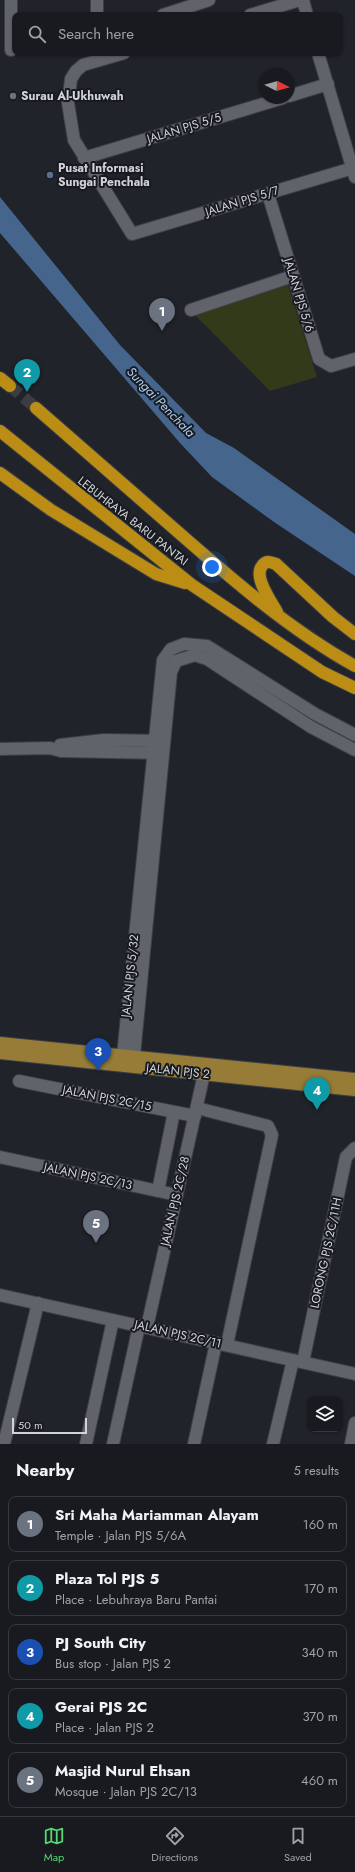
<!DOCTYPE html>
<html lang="en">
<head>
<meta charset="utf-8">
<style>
  body { margin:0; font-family:Jost,sans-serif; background:#25272c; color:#f1f3f6 }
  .controls { position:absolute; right:12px; bottom:12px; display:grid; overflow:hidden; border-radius:8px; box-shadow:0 1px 3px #0004 }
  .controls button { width:36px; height:36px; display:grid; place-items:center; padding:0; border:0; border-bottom:1px solid #36383d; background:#181a1f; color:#f1f3f6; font:20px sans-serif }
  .compass { position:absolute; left:259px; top:68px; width:36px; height:36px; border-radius:50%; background:#181a1f; box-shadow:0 1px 3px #0004; rotate:96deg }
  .scale { position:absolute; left:12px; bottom:10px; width:75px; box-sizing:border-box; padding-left:4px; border:2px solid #d1d3d7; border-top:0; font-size:11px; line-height:14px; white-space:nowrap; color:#d1d3d7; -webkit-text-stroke:3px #171a20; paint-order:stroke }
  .you { position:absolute; left:212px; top:567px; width:14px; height:14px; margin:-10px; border:3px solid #fff; border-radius:50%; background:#1a73e8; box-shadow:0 0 0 6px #1a73e833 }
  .badge { display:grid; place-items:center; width:26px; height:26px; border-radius:50%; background:#54d672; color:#fff; font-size:13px; font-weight:700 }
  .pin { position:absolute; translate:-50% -33px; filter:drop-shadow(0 1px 2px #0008) }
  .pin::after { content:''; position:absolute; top:21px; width:14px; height:12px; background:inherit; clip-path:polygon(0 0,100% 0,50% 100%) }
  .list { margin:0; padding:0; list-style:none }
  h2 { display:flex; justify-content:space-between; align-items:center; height:52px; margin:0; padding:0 16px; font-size:17px }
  h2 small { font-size:13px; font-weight:400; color:#9fa1a4 }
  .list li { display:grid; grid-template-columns:26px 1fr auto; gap:12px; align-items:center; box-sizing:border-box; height:56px; margin:0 8px 8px; padding:0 8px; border:1px solid #36383d; border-radius:8px }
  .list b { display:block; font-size:15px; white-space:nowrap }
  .list p { margin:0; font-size:13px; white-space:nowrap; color:#9fa1a4 }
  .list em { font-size:13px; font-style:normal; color:#9fa1a4 }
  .icon { flex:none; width:22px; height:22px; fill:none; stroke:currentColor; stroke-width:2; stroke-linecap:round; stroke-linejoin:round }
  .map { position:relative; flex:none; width:355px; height:1444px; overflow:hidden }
  .search { position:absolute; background:#181a1f; box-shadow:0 1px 3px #0004; left:12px; right:12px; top:12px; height:44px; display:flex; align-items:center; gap:10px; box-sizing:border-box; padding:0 14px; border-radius:8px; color:#9fa1a4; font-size:15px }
  .sheet { height:372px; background:#181a1f }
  nav { display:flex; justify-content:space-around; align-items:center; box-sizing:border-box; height:56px; border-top:1px solid #36383d; background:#181a1f; font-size:11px; color:#9fa1a4 }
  nav a { display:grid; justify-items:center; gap:2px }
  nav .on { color:#54d672 }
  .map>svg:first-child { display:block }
  .green { fill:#323a1a }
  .water { fill:#45658d }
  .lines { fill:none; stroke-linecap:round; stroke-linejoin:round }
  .highway-tunnel { stroke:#3b3d43; stroke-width:12; stroke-dasharray:12 6; stroke-linecap:butt }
  .minor-casing { stroke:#3e4045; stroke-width:14 }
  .major-casing { stroke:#3e4045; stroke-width:14 }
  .highway-casing { stroke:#3e4045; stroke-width:14 }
  .minor { stroke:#60636a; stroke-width:12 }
  .major { stroke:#977c37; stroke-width:12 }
  .highway { stroke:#bc8d15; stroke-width:12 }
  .worship-dot { fill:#6b7280; stroke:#171a20; stroke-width:1.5 }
  .service-dot { fill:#5c6f8a; stroke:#171a20; stroke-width:1.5 }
  .labels { text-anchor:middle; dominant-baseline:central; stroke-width:4; stroke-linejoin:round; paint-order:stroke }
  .poi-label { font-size:12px; font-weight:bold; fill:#d1d3d7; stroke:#171a20; text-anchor:start }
  .street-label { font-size:12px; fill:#d1d3d7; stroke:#171a20 }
  .water-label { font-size:13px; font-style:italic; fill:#aeccf2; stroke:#171a20 }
</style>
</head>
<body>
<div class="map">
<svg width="355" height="1444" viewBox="0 0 355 1444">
  <rect width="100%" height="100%" fill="#202329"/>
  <polygon class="green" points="288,285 317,377 270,391 195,315"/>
  <polygon class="water" points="0,197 120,345 206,433 234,448 355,534 355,576 274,522 212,477 180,443 0,233"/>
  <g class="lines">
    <polyline class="highway-tunnel" points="10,386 36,408"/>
    <defs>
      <g id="minor">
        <polyline points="303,0 307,15"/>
        <polyline points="97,15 97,0"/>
        <polyline points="163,15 209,0"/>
        <polyline points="250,15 300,0"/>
        <polyline points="11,50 11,0"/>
        <polyline points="124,53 83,65 76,71 71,79 68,103 74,140 132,234 353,168"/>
        <polyline points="318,53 355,177"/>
        <polyline points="289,96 328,84"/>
        <polyline points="84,158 283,98"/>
        <polyline points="268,194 319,359 331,366 355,359"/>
        <polyline points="191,310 293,276"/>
        <polyline points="60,745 104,740 162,741"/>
        <polyline points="0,749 50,748 61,751 160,753"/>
        <polyline points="122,1065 163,660 171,649 184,644 207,646 315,714 355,735"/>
        <polyline points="133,1066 171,672 176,661 195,655 207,659 311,727 355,750"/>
        <polyline points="19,1081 195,1116"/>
        <polyline points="197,1108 268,1126 272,1135 227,1345"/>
        <polyline points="0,1157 177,1195"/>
        <polyline points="158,1191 174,1112"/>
        <polyline points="0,1295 355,1374"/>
        <polyline points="147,1327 204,1074"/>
        <polyline points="303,1362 346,1157 355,1148"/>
        <polyline points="4,1444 38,1303"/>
        <polyline points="86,1444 113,1320"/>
        <polyline points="113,1444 139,1326"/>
        <polyline points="194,1444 216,1343"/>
        <polyline points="273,1444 293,1360"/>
        <polyline points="351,1444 355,1423"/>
      </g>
      <g id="major">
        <polyline points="0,1043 355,1079"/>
        <polyline points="0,1053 355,1090"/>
      </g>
      <g id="highway">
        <polyline points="0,378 10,386"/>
        <path d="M36 408C83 449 131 491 178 532 234 581 290 630 355 666"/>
        <polyline points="0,431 192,585 322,672 355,688"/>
        <polyline points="0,473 51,510 156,574 185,583"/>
        <path d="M277 612C271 601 253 577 262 566 266 560 270 562 276 564L333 617 355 634"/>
      </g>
    </defs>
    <use href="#minor" class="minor-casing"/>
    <use href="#major" class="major-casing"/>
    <use href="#highway" class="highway-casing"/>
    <use href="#minor" class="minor"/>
    <use href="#major" class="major"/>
    <use href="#highway" class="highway"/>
  </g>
  <circle class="worship-dot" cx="13" cy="96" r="4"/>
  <circle class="service-dot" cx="50" cy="175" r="4"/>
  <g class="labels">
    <g class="poi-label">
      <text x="21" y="96">Surau Al-Ukhuwah</text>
      <text x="58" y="168">Pusat Informasi<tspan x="58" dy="14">Sungai Penchala</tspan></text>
    </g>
    <g class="street-label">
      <text transform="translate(184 128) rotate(-17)">JALAN PJS 5/5</text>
      <text transform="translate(242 201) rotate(-17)">JALAN PJS 5/7</text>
      <text transform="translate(299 295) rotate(73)">JALAN PJS 5/6</text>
      <text transform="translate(133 521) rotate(38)">LEBUHRAYA BARU PANTAI</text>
      <text transform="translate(130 976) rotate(-84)">JALAN PJS 5/32</text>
      <text transform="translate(178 1071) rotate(6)">JALAN PJS 2</text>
      <text transform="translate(107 1098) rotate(11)">JALAN PJS 2C/15</text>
      <text transform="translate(88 1176) rotate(12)">JALAN PJS 2C/13</text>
      <text transform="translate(175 1201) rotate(-77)">JALAN PJS 2C/28</text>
      <text transform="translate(326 1253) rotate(-78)">LORONG PJS 2C/11H</text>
      <text transform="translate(178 1334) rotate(13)">JALAN PJS 2C/11</text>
    </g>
    <g class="water-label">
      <text transform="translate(161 402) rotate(46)">Sungai Penchala</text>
    </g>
  </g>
</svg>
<div class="controls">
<button><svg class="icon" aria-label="layers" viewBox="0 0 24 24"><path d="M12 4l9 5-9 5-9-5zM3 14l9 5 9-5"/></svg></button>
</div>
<svg class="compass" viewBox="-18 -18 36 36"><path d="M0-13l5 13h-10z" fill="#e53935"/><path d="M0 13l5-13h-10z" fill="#9fa1a4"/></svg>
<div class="scale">50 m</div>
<div class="you"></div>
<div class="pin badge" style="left:162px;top:331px;background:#6b7280">1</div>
<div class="pin badge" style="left:27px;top:392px;background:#0f9aa8">2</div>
<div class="pin badge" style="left:98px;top:1071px;background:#1a4fb4">3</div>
<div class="pin badge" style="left:317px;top:1110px;background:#0f9aa8">4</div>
<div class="pin badge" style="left:96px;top:1243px;background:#6b7280">5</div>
<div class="search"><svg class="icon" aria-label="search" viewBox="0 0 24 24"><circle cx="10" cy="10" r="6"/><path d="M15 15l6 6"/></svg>Search here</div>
</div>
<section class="sheet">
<h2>Nearby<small>5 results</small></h2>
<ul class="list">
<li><span class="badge" style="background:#6b7280">1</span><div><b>Sri Maha Mariamman Alayam</b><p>Temple · Jalan PJS 5/6A</p></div><em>160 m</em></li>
<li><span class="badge" style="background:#0f9aa8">2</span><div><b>Plaza Tol PJS 5</b><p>Place · Lebuhraya Baru Pantai</p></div><em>170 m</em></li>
<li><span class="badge" style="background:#1a4fb4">3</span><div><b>PJ South City</b><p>Bus stop · Jalan PJS 2</p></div><em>340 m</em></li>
<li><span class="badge" style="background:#0f9aa8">4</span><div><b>Gerai PJS 2C</b><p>Place · Jalan PJS 2</p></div><em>370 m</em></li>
<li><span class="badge" style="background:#6b7280">5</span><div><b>Masjid Nurul Ehsan</b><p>Mosque · Jalan PJS 2C/13</p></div><em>460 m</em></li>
</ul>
</section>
<nav>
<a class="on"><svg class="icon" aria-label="map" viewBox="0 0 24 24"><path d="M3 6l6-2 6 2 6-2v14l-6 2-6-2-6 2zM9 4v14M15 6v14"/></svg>Map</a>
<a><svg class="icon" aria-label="directions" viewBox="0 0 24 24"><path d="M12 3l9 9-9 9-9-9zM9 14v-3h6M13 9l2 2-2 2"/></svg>Directions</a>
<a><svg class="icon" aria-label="saved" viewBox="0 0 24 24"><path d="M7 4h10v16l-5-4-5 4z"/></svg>Saved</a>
</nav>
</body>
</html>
